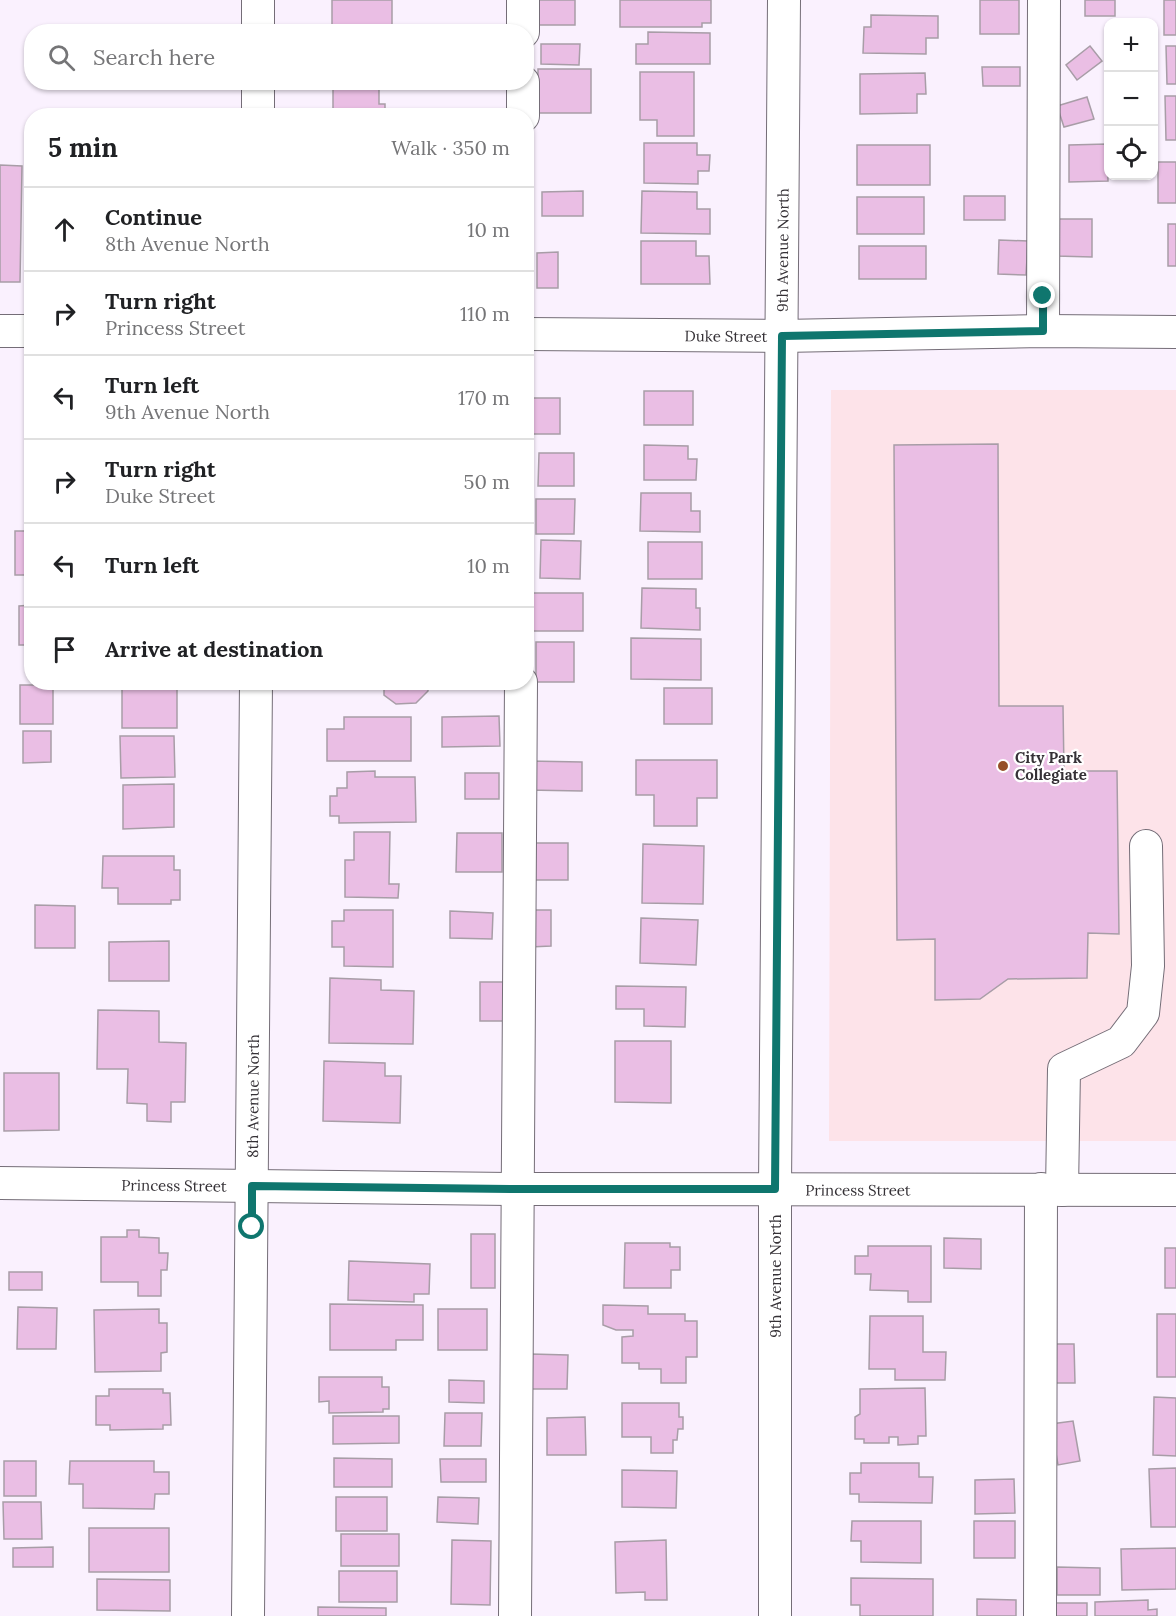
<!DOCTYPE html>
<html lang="en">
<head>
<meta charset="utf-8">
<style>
  body { margin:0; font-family:Lora,serif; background:#f6f6f6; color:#202124 }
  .controls { position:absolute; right:18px; top:18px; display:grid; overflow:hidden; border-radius:12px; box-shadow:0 2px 4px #0004 }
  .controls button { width:54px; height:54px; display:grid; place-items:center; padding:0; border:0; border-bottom:2px solid #e0e0e0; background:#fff; color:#202124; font:30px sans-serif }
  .stop { position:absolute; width:18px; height:18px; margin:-14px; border:4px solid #0f766e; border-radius:50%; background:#fff }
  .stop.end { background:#0f766e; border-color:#fff; box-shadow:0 2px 6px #0008 }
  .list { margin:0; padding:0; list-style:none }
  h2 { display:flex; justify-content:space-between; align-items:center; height:78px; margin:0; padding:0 24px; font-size:26px }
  h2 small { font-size:20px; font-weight:400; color:#757577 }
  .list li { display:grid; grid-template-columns:39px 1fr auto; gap:18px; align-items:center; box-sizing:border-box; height:84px; padding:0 24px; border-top:2px solid #e0e0e0 }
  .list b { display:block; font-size:22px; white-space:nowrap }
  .list p { margin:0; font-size:20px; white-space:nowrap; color:#757577 }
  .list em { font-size:20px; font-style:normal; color:#757577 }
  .icon { flex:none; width:33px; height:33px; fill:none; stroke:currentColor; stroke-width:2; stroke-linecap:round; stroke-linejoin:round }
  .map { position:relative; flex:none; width:1176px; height:1616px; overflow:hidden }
  .search { position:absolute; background:#fff; box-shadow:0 2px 4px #0004; left:24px; top:24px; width:510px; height:66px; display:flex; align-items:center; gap:15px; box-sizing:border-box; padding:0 21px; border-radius:24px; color:#757577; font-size:22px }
  .panel { position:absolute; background:#fff; box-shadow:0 2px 4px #0004; left:24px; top:108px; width:510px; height:582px; border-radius:24px }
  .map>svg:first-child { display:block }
  .education { fill:#fde3e9 }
  .building { fill:#eabee4; stroke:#a89da7; stroke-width:1.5 }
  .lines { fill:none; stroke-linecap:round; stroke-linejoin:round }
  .minor-casing { stroke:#746d77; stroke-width:34 }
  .minor { stroke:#fff; stroke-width:32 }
  .route { stroke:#0f766e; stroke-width:8 }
  .poi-dot { fill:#964f28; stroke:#fff; stroke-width:2 }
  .labels { text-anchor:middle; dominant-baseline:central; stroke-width:4.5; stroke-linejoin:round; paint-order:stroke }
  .street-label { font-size:15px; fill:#353136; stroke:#fff }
  .poi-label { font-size:15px; font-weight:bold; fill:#353136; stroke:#fff; text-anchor:start }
</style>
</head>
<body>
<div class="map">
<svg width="1176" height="1616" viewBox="0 0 1176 1616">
  <rect width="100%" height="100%" fill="#faf1fe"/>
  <polygon class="education" points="831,390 1176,390 1176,1141 829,1141"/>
  <g class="building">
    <rect x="332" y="0" width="60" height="32"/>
    <rect x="537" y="0" width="38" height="25"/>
    <polygon points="620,0 711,0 711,23 702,23 702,27 620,27"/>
    <rect x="980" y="0" width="39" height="34"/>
    <rect x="1085" y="0" width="30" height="16"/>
    <rect x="1164" y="0" width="12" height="35"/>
    <polygon points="871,15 938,16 938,38 926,38 926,54 863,53 864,27 871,27"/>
    <polygon points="648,32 710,33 710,64 636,64 636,44 648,44"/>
    <polygon points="541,44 580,44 579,65 541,64"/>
    <polygon points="1090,46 1102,61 1077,80 1066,65"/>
    <polygon points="1166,46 1176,46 1176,84 1167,84"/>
    <polygon points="982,67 1020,67 1020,86 983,86"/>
    <rect x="538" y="69" width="53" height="44"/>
    <polygon points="640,72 694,72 694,136 657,136 657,120 640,120"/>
    <polygon points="925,73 926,94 917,94 917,113 860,114 860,74"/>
    <polygon points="333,82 379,82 379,104 385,104 385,116 354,116 354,111 333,111"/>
    <polygon points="1165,96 1176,96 1176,140 1166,140"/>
    <polygon points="1087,97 1094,119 1064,127 1057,106"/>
    <polygon points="644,143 697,143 697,155 710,155 709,171 698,171 698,184 644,183"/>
    <polygon points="1107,144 1108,181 1069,182 1069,145"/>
    <rect x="857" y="145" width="73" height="40"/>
    <rect x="1158" y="162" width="18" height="41"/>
    <polygon points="0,165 22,166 20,282 0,282"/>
    <polygon points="583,191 583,216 542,216 542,192"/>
    <polygon points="642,191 697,192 697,209 710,209 710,234 641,233"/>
    <rect x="964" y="196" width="41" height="24"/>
    <rect x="857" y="197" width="67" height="37"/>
    <polygon points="1056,219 1092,219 1092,257 1056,256"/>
    <rect x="1168" y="224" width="8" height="42"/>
    <polygon points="999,240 1028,241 1026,275 998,274"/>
    <polygon points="641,241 696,241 696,256 709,256 710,284 641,284"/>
    <rect x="859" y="246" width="67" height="33"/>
    <polygon points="558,252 558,288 537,288 537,253"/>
    <rect x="644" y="391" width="49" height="34"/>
    <rect x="533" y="398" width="27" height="36"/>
    <polygon points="998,444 999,706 1063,706 1064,771 1117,771 1119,934 1088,933 1087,978 1008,979 980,999 935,1000 935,939 897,940 894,445"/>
    <polygon points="644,445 688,446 688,459 697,459 696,480 644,480"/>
    <polygon points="539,453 574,453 574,486 538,486"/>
    <polygon points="641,493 691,493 691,511 700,511 700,532 640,531"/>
    <polygon points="536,499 575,499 574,534 536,534"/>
    <rect x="15" y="531" width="17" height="44"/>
    <polygon points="541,540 581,541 580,579 540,578"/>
    <rect x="648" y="542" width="54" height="37"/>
    <polygon points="642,588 696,589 696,608 700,608 700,630 641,628"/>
    <rect x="533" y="593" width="50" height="38"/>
    <polygon points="32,605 32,645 19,645 19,606"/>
    <polygon points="631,638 701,639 701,680 631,679"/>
    <rect x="536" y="642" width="38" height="40"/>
    <rect x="122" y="682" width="55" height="46"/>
    <polygon points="384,682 428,682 428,691 416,703 396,704 384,695"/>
    <rect x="20" y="685" width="33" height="39"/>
    <rect x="664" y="688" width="48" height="36"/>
    <polygon points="499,716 500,746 442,747 442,717"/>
    <polygon points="344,717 411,717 411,761 327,761 327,729 344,729"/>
    <polygon points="23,731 51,731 51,762 23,763"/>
    <polygon points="120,736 174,736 175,777 121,778"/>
    <polygon points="636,760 717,760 717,798 697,798 697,826 654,826 654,795 636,795"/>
    <polygon points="528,761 582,762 582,791 527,790"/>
    <polygon points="375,771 375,777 415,777 416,822 339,823 339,816 330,816 330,796 337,796 337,788 347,788 347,772"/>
    <rect x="465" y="773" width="34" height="26"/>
    <polygon points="174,784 174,827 123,829 123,785"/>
    <polygon points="354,832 390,832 389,884 399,884 398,898 345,897 345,860 354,860"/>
    <polygon points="457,833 502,833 502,872 456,872"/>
    <polygon points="530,843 568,843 568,880 531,880"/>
    <polygon points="643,844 704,846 703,904 642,903"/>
    <polygon points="103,856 174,856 174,870 180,870 180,900 171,900 171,904 118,904 118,888 102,888"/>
    <polygon points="35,905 75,906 75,948 35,948"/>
    <polygon points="344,910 393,910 393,967 344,966 344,947 332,947 332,921 344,921"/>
    <polygon points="529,910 551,910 551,946 530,947"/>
    <polygon points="450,911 493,913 492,939 450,938"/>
    <polygon points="641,918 698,920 696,965 640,963"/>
    <polygon points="169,941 169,981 109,981 109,942"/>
    <polygon points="330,978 381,980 381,990 414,991 413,1044 329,1043"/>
    <rect x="480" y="982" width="24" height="39"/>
    <polygon points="616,986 686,987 685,1027 644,1026 644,1009 616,1009"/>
    <polygon points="98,1010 159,1011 159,1042 186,1043 185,1102 171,1102 171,1122 147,1121 147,1104 127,1103 128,1069 97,1069"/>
    <polygon points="615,1041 671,1041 671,1103 615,1102"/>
    <polygon points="324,1061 385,1063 385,1076 401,1076 400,1123 323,1121"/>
    <polygon points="4,1073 59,1073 59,1130 4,1131"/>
    <polygon points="127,1230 139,1230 139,1237 159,1238 159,1253 168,1253 167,1270 161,1270 161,1296 138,1296 138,1282 101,1282 101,1237 127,1237"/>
    <rect x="471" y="1234" width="24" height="54"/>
    <polygon points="944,1238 981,1239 981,1269 944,1268"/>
    <polygon points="625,1243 670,1243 670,1247 680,1247 680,1270 671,1270 671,1288 624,1288"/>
    <polygon points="868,1246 931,1246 931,1302 908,1302 908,1291 870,1290 871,1274 855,1274 855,1256 868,1256"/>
    <rect x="1165" y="1248" width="11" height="40"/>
    <polygon points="349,1261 430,1264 429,1294 414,1294 414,1302 348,1300"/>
    <rect x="9" y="1272" width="33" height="18"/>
    <polygon points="330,1304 423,1305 423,1340 396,1340 396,1350 330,1350"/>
    <polygon points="603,1305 648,1306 648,1314 685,1314 685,1321 697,1321 697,1357 686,1357 686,1383 661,1383 661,1369 639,1369 639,1363 622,1363 622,1337 633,1336 633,1330 616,1330 603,1325"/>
    <polygon points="18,1307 57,1308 56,1349 17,1349"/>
    <polygon points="159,1309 159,1323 167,1323 167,1352 161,1353 161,1371 95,1372 94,1310"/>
    <rect x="438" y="1309" width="49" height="41"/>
    <rect x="1157" y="1314" width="19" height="63"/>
    <polygon points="870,1316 923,1316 923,1352 946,1352 945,1380 895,1380 895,1369 869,1369"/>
    <polygon points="1052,1344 1074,1344 1075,1383 1052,1383"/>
    <polygon points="531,1354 568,1355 567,1389 530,1389"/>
    <polygon points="319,1377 382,1377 382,1387 389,1387 389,1409 383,1409 383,1412 329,1413 329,1401 319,1402"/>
    <polygon points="449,1380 484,1381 484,1403 449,1402"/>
    <polygon points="925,1388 926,1436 918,1436 918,1444 898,1445 898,1437 889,1437 889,1443 864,1443 864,1439 855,1439 855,1417 860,1414 860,1389"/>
    <polygon points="109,1389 163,1389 163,1393 170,1393 171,1425 163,1425 163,1429 110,1430 110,1425 96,1425 96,1396 109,1396"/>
    <polygon points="1154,1397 1176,1398 1176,1456 1153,1455"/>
    <polygon points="622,1403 679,1403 679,1417 683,1417 683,1429 678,1429 677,1440 673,1440 673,1453 651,1453 651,1437 622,1437"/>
    <polygon points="445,1413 482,1413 481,1446 444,1446"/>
    <polygon points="333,1416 399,1416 399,1443 333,1444"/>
    <polygon points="585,1417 586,1455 547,1455 547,1418"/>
    <polygon points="1073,1421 1080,1461 1058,1465 1051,1424"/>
    <polygon points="334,1458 392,1459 392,1487 334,1487"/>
    <polygon points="440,1459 486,1459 486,1482 441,1482"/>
    <rect x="4" y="1461" width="32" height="35"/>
    <polygon points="70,1461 154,1461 154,1472 169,1472 169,1494 155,1494 154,1509 83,1508 83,1484 69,1484"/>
    <polygon points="861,1463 919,1463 919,1477 933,1477 932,1503 859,1502 859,1494 850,1494 850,1473 861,1473"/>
    <polygon points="1176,1468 1176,1527 1151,1527 1149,1469"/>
    <polygon points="622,1470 677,1471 676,1508 622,1507"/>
    <polygon points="1014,1479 1015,1513 975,1514 975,1480"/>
    <rect x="336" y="1497" width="51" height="34"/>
    <polygon points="438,1497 479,1498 478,1524 437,1522"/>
    <polygon points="3,1502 41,1502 42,1539 4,1539"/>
    <polygon points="852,1521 921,1521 921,1563 861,1562 861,1541 851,1541"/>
    <rect x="974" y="1521" width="41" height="37"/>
    <rect x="89" y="1528" width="80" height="44"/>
    <rect x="341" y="1534" width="58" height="32"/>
    <polygon points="452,1540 491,1541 490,1605 451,1604"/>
    <polygon points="666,1540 667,1600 645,1600 645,1592 616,1593 615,1542"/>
    <polygon points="53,1547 53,1567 13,1567 13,1548"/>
    <polygon points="1176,1548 1176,1589 1122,1590 1121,1549"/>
    <polygon points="1057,1567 1100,1568 1100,1595 1057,1595"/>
    <rect x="339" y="1571" width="58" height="31"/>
    <polygon points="851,1578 933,1579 933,1616 860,1616 860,1605 851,1605"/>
    <polygon points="97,1579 170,1580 170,1611 97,1610"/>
    <polygon points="977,1599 1016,1600 1016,1616 977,1616"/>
    <polygon points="1148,1600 1148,1610 1157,1609 1157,1616 1095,1616 1095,1602"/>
    <rect x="1054" y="1603" width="33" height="13"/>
    <polygon points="318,1607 386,1608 386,1616 318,1616"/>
  </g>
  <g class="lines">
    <defs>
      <g id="minor">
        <polyline points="258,32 258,0"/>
        <polyline points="523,32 523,0"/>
        <polyline points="258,116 258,82"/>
        <polyline points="523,116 523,82"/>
        <polyline points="0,331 32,331"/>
        <polyline points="1043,331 1044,0"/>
        <path id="s1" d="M526 334 782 336 1043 331 1176 332"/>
        <path id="s2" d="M0 1183 518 1189 1176 1190"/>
        <polyline points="1062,1190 1064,1069 1121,1042 1143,1013 1148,966 1146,846"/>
        <path id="s3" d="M248 1616 256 682"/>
        <polyline points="515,1616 521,682"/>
        <path id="s4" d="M775 1616V1189L784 0"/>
        <polyline points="1040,1616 1041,1189"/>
      </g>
    </defs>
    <use href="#minor" class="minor-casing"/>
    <use href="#minor" class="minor"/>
  </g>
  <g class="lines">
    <polyline class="route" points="252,1227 252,1186 518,1189 775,1189 782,336 1043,331 1043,296"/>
  </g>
  <circle class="poi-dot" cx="1003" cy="766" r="6"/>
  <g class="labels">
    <g class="street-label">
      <text stroke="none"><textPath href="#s4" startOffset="1366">9th Avenue North</textPath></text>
      <text stroke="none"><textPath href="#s1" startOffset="200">Duke Street</textPath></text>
      <text stroke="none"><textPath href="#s3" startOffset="520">8th Avenue North</textPath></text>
      <text stroke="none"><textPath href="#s2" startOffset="174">Princess Street</textPath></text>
      <text stroke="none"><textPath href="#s2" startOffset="858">Princess Street</textPath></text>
      <text transform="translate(775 1276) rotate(-90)">9th Avenue North</text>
    </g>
    <g class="poi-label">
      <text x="1015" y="757">City Park<tspan x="1015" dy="17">Collegiate</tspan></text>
    </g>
  </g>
</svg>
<div class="controls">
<button>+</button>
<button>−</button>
<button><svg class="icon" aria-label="locate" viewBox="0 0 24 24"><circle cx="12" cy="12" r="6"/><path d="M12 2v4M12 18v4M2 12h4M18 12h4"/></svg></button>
</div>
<div class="stop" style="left:252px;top:1227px"></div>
<div class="stop end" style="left:1043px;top:296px"></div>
<div class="search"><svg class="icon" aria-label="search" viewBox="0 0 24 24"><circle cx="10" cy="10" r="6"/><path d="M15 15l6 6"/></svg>Search here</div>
<section class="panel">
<h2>5 min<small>Walk · 350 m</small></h2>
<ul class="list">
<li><svg class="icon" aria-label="ahead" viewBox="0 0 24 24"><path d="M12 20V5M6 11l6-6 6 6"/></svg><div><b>Continue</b><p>8th Avenue North</p></div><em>10 m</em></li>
<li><svg class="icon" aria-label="right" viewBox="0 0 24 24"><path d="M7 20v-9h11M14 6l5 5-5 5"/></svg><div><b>Turn right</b><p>Princess Street</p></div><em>110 m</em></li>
<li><svg class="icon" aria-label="left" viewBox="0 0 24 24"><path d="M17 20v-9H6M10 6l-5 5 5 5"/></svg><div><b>Turn left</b><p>9th Avenue North</p></div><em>170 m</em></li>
<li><svg class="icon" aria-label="right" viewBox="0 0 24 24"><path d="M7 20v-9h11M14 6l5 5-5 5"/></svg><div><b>Turn right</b><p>Duke Street</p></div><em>50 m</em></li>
<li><svg class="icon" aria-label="left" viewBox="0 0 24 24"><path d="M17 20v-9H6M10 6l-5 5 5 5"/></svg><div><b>Turn left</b></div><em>10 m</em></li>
<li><svg class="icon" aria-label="arrive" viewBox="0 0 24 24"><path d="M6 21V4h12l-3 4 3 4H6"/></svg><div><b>Arrive at destination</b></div></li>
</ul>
</section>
</div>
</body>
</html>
